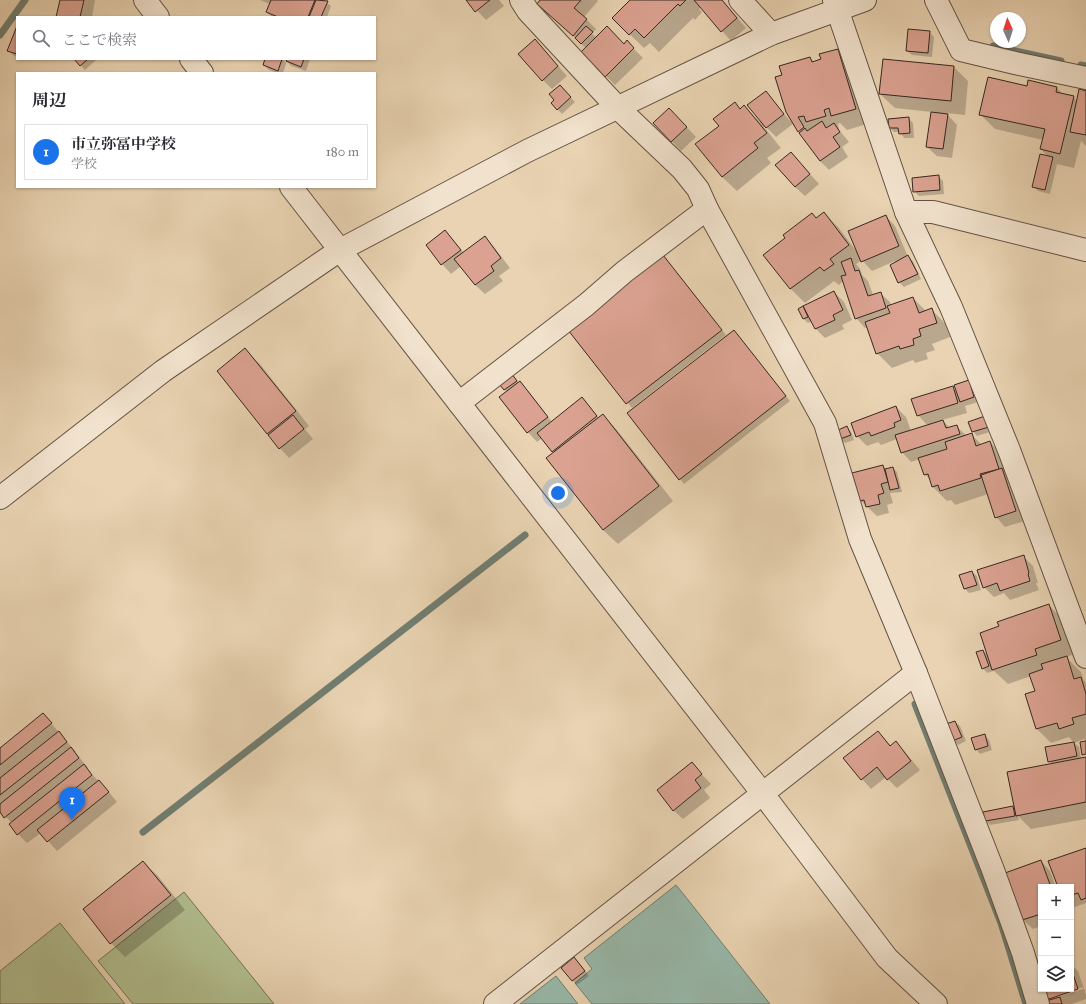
<!DOCTYPE html>
<html lang="ja">
<head>
<meta charset="utf-8">
<style>
  body { margin:0; font-family:"IM FELL Great Primer","Noto Serif JP",serif; background:#f7f7f7; color:#2b2b33 }
  .controls { position:absolute; right:12px; bottom:12px; display:grid; overflow:hidden; border-radius:0px; box-shadow:0 1px 3px #0004 }
  .controls button { width:36px; height:36px; display:grid; place-items:center; padding:0; border:0; border-bottom:1px solid #e1e1e2; background:#fff; color:#2b2b33; font:20px sans-serif }
  .compass { position:absolute; left:990px; top:12px; width:36px; height:36px; border-radius:50%; background:#fff; box-shadow:0 1px 3px #0004; rotate:357deg }
  .you { position:absolute; left:558px; top:493px; width:14px; height:14px; margin:-10px; border:3px solid #fff; border-radius:50%; background:#1a73e8; box-shadow:0 0 0 6px #1a73e833 }
  .badge { display:grid; place-items:center; width:26px; height:26px; border-radius:50%; background:#1a73e8; color:#fff; font-size:13px; font-weight:700 }
  .pin { position:absolute; translate:-50% -33px; filter:drop-shadow(0 1px 2px #0008) }
  .pin::after { content:''; position:absolute; top:21px; width:14px; height:12px; background:inherit; clip-path:polygon(0 0,100% 0,50% 100%) }
  .list { margin:0; padding:0; list-style:none }
  h2 { display:flex; justify-content:space-between; align-items:center; height:52px; margin:0; padding:0 16px; font-size:17px }
  h2 small { font-size:13px; font-weight:400; color:#7c7c81 }
  .list li { display:grid; grid-template-columns:26px 1fr auto; gap:12px; align-items:center; box-sizing:border-box; height:56px; margin:0 8px 8px; padding:0 8px; border:1px solid #e1e1e2; border-radius:0px }
  .list b { display:block; font-size:15px; white-space:nowrap }
  .list p { margin:0; font-size:13px; white-space:nowrap; color:#7c7c81 }
  .list em { font-size:13px; font-style:normal; color:#7c7c81 }
  .icon { flex:none; width:22px; height:22px; fill:none; stroke:currentColor; stroke-width:2; stroke-linecap:round; stroke-linejoin:round }
  .map { position:relative; flex:none; width:1086px; height:1004px; overflow:hidden }
  .search { position:absolute; background:#fff; box-shadow:0 1px 3px #0004; left:16px; top:16px; width:360px; height:44px; display:flex; align-items:center; gap:10px; box-sizing:border-box; padding:0 14px; border-radius:0px; color:#7c7c81; font-size:15px }
  .panel { position:absolute; background:#fff; box-shadow:0 1px 3px #0004; left:16px; top:72px; width:360px; height:116px; border-radius:0px }
  .map>svg:first-child { display:block }
  .green { fill:#b2be8f; stroke:#747358 }
  .water { fill:#98b8a9; stroke:#717e72 }
  .shadow { fill:#0003; fill-rule:evenodd }
  .lines { fill:none; stroke-linecap:round; stroke-linejoin:round }
  .stream { stroke:#717e72; stroke-width:7 }
  .building { fill:#dba291; stroke:#372820 }
  .minor-casing { stroke:#645344; stroke-width:24 }
  .tertiary-casing { stroke:#645344; stroke-width:24 }
  .minor { stroke:#f1e2cd; stroke-width:22 }
  .tertiary { stroke:#f1e2cd; stroke-width:22 }
</style>
</head>
<body>
<div class="map">
<svg width="1086" height="1004" viewBox="0 0 1086 1004">
  <rect width="100%" height="100%" fill="#e9d3b2"/>
  <filter id="stains"><feTurbulence type="fractalNoise" baseFrequency=".005" numOctaves="4"/><feColorMatrix values="0 0 0 0 .2 0 0 0 0 .09 0 0 0 0 .02 0 0 0 .5 -.17"/></filter>
  <radialGradient id="worn" r=".72"><stop offset=".6" stop-color="#630" stop-opacity="0"/><stop offset="1" stop-color="#630" stop-opacity=".3"/></radialGradient>
  <g class="green">
    <polygon points="184,892 274,1004 133,1004 98,961"/>
    <polygon points="60,923 125,1004 0,1004 0,971"/>
  </g>
  <g class="water">
    <polygon points="676,885 685,896 770,1004 592,1004 575,983 592,969 584,958"/>
    <polygon points="556,976 578,1004 520,1004"/>
  </g>
  <g class="shadow">
    <polygon points="61,0 95,0 92,17 57,17"/>
    <polygon points="260,0 323,0 331,6 327,17 272,17 267,12 270,4"/>
    <polygon points="467,0 499,0 504,6 486,20"/>
    <polygon points="540,0 597,0 598,1 584,17 596,29 592,34 597,38 624,45 627,42 643,58 615,85 582,52 586,48 548,13"/>
    <polygon points="631,0 722,0 746,28 731,41 701,7 699,9 702,12 695,20 693,18 659,52 650,43 644,48 613,18"/>
    <polygon points="17,29 17,57 13,55 9,51"/>
    <polygon points="929,32 934,37 932,57 912,55 907,51"/>
    <polygon points="544,50 567,76 552,89 543,80"/>
    <polygon points="838,50 852,64 870,123 847,130 840,123 838,124 839,130 849,142 842,147 848,157 829,170 819,160 794,123 776,137 765,126 764,127 781,148 767,158 771,163 737,191 722,177 740,110 744,106 760,122 765,92 792,123 793,122 783,75 810,58 814,62 822,60"/>
    <polygon points="75,59 95,59 96,60 85,70"/>
    <polygon points="266,59 282,59 286,63 288,59 310,59 306,71 291,66 287,61 283,73 277,73 269,70 264,65"/>
    <polygon points="954,67 968,81 965,115 946,113 957,125 952,158 937,156 927,147 932,112 895,108 880,94"/>
    <polygon points="1027,87 1057,88 1063,94 1073,97 1077,101 1086,92 1086,146 1081,141 1074,168 1057,164 1050,194 1038,191 1033,186 1048,157 1041,149 1043,140 995,129 980,114"/>
    <polygon points="564,90 575,102 562,114 552,103"/>
    <polygon points="908,118 913,123 914,138 904,138 900,132 894,132 890,128"/>
    <polygon points="679,119 696,137 681,151 654,123"/>
    <polygon points="791,153 819,184 805,196 795,187"/>
    <polygon points="938,176 943,181 944,194 919,196 914,191"/>
    <polygon points="824,213 838,227 857,252 886,216 895,226 908,257 913,261 921,279 904,287 899,282 891,265 896,263 895,261 872,271 862,260 856,264 860,269 862,275 868,281 873,295 880,293 890,302 891,306 913,298 926,311 931,309 946,324 950,337 932,344 935,350 926,353 928,359 915,363 913,360 892,368 877,353 868,327 865,328 856,318 843,281 839,285 834,281 805,303 791,289 765,255"/>
    <polygon points="445,231 464,253 485,237 494,247 510,268 499,276 503,281 485,294 475,285 461,266 451,274 442,264"/>
    <polygon points="663,256 726,335 632,408 569,330"/>
    <polygon points="834,292 844,302 852,320 842,325 844,329 825,338 816,329 812,321 808,323 803,318 802,307 807,312"/>
    <polygon points="738,336 790,401 684,484 680,479"/>
    <polygon points="245,350 260,364 309,426 305,429 313,439 289,458 267,434"/>
    <polygon points="516,380 529,392 552,422 582,399 599,418 603,415 617,430 673,501 618,544 603,530 555,453 542,438 537,442 528,432 507,392 501,384"/>
    <polygon points="968,381 973,385 978,402 965,406 967,413 942,420 950,428 956,426 966,435 972,435 982,445 990,442 1004,457 1025,521 1005,527 996,517 988,494 955,505 951,500 947,501 933,487 931,481 925,474 920,459 911,462 902,452 897,439 881,445 878,442 867,446 857,436 896,407 906,417 911,431 928,426 918,415 952,388 958,393"/>
    <polygon points="985,418 993,431 977,436 973,431"/>
    <polygon points="847,427 851,432 854,440 845,443 840,439"/>
    <polygon points="883,466 887,470 893,468 897,472 902,492 890,493 893,503 887,505 889,513 877,516 861,501"/>
    <polygon points="1023,556 1033,566 1038,583 1036,583 1039,590 1010,600 1004,593 994,597 984,587"/>
    <polygon points="972,572 977,576 981,590 969,593 965,589"/>
    <polygon points="1049,605 1063,620 1075,654 1066,657 1081,672 1084,681 1086,683 1086,741 1084,739 1074,743 1069,737 1051,743 1037,729 1036,692 1031,676 1008,684 994,671 987,673 983,668 983,651 989,656"/>
    <polygon points="43,714 76,752 75,752 88,768 87,769 108,791 117,802 57,851 41,833 27,843 18,834 12,823 0,811 0,749"/>
    <polygon points="955,722 960,726 966,741 958,745 953,740"/>
    <polygon points="878,732 891,746 896,743 905,752 920,770 897,788 886,777 871,789 862,779"/>
    <polygon points="985,735 989,740 992,750 980,754 976,749"/>
    <polygon points="1074,743 1079,747 1081,759 1086,758 1086,819 1031,829 1018,816 1019,820 990,825 986,821 1013,807 1016,810 1052,764 1049,761"/>
    <polygon points="692,764 711,784 704,790 710,798 683,819 673,810"/>
    <polygon points="1086,849 1086,903 1072,908 1071,906 1071,887 1059,887"/>
    <polygon points="1041,861 1050,871 1056,887 1041,887 1041,926 1033,929 1023,920 1006,873"/>
    <polygon points="143,862 158,876 185,910 125,957 111,943 84,910"/>
    <polygon points="579,963 589,976 577,985 572,980"/>
    <path d="M1071 964 1078 971 1086 995V999L1072 1004H1048L1047 1002 1049 1001 1047 999 1044 989H1071ZM1083 987V989L1051 999V997Z"/>
  </g>
  <g class="lines">
    <g class="stream">
      <polyline points="0,35 25,0"/>
      <polyline points="993,46 1061,61"/>
      <polyline points="1081,65 1086,66"/>
      <polyline points="915,704 1001,923 1026,1004"/>
      <polyline points="143,832 525,535"/>
    </g>
  </g>
  <g class="building">
    <polygon points="60,0 84,0 80,17 56,17"/>
    <polygon points="271,0 315,0 308,17 278,17 266,12"/>
    <polygon points="316,0 328,1 321,17 309,17"/>
    <polygon points="466,0 490,0 475,12"/>
    <polygon points="540,0 581,0 574,8 587,19 573,36 537,4"/>
    <polygon points="630,0 686,0 680,6 678,4 644,38 635,29 629,35 612,18"/>
    <polygon points="694,0 722,0 737,18 721,32"/>
    <polygon points="17,26 17,54 7,51"/>
    <polygon points="586,26 593,32 581,44 575,38"/>
    <polygon points="607,26 624,44 627,40 634,48 605,77 581,52"/>
    <polygon points="908,29 930,31 928,53 906,51"/>
    <polygon points="535,39 558,66 542,81 518,54"/>
    <polygon points="838,49 856,109 831,116 829,108 824,110 826,116 806,122 804,116 798,117 804,127 798,132 786,112 775,77 782,75 779,66 810,57 812,62 821,59 819,54"/>
    <polygon points="74,59 88,59 80,66"/>
    <polygon points="265,59 282,59 278,71 263,65"/>
    <polygon points="287,59 304,59 301,67 286,61"/>
    <polygon points="883,59 954,66 951,101 879,94"/>
    <polygon points="988,77 1027,86 1028,80 1057,87 1056,92 1074,96 1060,154 1040,149 1045,129 979,115"/>
    <polygon points="560,85 571,97 557,110 551,103 554,100 549,94"/>
    <polygon points="1079,89 1086,91 1086,135 1070,132"/>
    <polygon points="766,91 784,114 766,128 747,105"/>
    <polygon points="735,102 740,109 744,105 767,133 754,143 758,148 722,177 695,144 719,126 713,119"/>
    <polygon points="669,108 687,127 671,142 653,123"/>
    <polygon points="931,112 948,114 943,149 926,147"/>
    <polygon points="909,117 910,133 899,134 898,128 889,128 888,119"/>
    <polygon points="822,121 826,128 834,123 840,132 833,137 840,147 820,161 799,133 805,128 807,131"/>
    <polygon points="791,152 810,174 795,187 775,165"/>
    <polygon points="1040,154 1053,157 1045,190 1032,187"/>
    <polygon points="939,175 940,190 913,192 912,178"/>
    <polygon points="824,212 849,245 830,259 834,264 824,271 820,267 790,289 763,255 785,238 783,235 812,213 816,218"/>
    <polygon points="886,215 899,246 861,262 848,231"/>
    <polygon points="445,230 461,250 441,265 426,245"/>
    <polygon points="485,236 501,258 491,266 494,271 475,285 454,259"/>
    <polygon points="663,255 722,330 626,404 568,330"/>
    <polygon points="908,255 918,274 898,283 890,265"/>
    <polygon points="851,258 855,271 859,270 868,296 881,292 886,308 855,319 841,276 846,275 841,262"/>
    <polygon points="834,291 843,310 833,315 835,320 815,329 803,306"/>
    <polygon points="913,297 919,313 932,308 937,323 919,329 921,336 913,339 914,345 900,349 899,346 876,354 865,322 890,313 887,306"/>
    <polygon points="803,306 808,317 803,319 798,309"/>
    <polygon points="734,330 786,396 679,480 627,413"/>
    <polygon points="245,348 296,411 267,434 217,371"/>
    <polygon points="512,374 517,381 504,390 499,384"/>
    <polygon points="969,380 974,397 960,402 954,385"/>
    <polygon points="520,381 548,417 527,433 499,397"/>
    <polygon points="953,386 958,403 917,416 911,399"/>
    <polygon points="582,397 597,416 552,452 537,433"/>
    <polygon points="896,406 901,420 894,423 895,427 871,436 869,432 856,437 851,423"/>
    <polygon points="603,414 659,486 603,530 546,458"/>
    <polygon points="293,415 304,429 279,449 268,435"/>
    <polygon points="985,416 989,427 972,432 968,422"/>
    <polygon points="943,420 946,428 957,425 960,434 901,453 895,435"/>
    <polygon points="847,426 851,435 840,439 836,431"/>
    <polygon points="972,433 976,446 990,441 999,469 980,474 981,478 940,491 938,485 932,487 928,474 924,475 918,458 947,449 945,442"/>
    <polygon points="883,465 888,482 881,484 884,493 878,495 880,504 866,507 864,500 860,501 852,473"/>
    <polygon points="893,467 899,488 890,490 885,469"/>
    <polygon points="1002,468 1016,511 995,518 981,475"/>
    <polygon points="1024,555 1029,573 1028,574 1030,581 1000,591 997,583 983,588 977,570"/>
    <polygon points="972,571 977,585 964,589 959,575"/>
    <polygon points="1049,604 1061,640 1035,649 1037,655 992,670 980,633 999,626 997,622"/>
    <polygon points="983,650 989,666 982,669 976,652"/>
    <polygon points="1067,656 1074,679 1081,677 1086,694 1086,714 1072,718 1074,724 1059,729 1057,723 1036,729 1025,694 1035,691 1029,674 1043,669 1041,664"/>
    <polygon points="43,713 52,723 0,765 0,748"/>
    <polygon points="955,721 962,737 952,741 946,724"/>
    <polygon points="59,731 67,742 0,795 0,778"/>
    <polygon points="878,731 890,746 896,741 911,761 887,780 877,767 861,780 843,758"/>
    <polygon points="985,734 988,746 975,750 971,738"/>
    <polygon points="1086,741 1086,754 1082,755 1080,742"/>
    <polygon points="1074,742 1077,756 1048,762 1045,747"/>
    <polygon points="71,747 79,758 4,818 0,812 0,804"/>
    <polygon points="1086,757 1086,802 1016,816 1007,772"/>
    <polygon points="692,762 702,774 695,780 701,788 673,811 657,790"/>
    <polygon points="84,764 92,775 17,835 9,824"/>
    <polygon points="99,780 109,792 47,842 37,830"/>
    <polygon points="1013,806 1015,816 985,821 983,812"/>
    <polygon points="1086,848 1086,898 1081,900 1078,893 1071,895 1071,887 1058,887 1048,861"/>
    <polygon points="1041,860 1051,887 1041,887 1041,914 1022,920 1005,873"/>
    <polygon points="143,861 171,895 110,944 83,909"/>
    <polygon points="574,957 585,971 572,981 561,968"/>
    <polygon points="1071,968 1078,989 1046,1000 1043,989 1071,989"/>
    <polygon points="1060,997 1062,1004 1047,1004 1046,1001"/>
  </g>
  <g class="lines">
    <defs>
      <g id="minor">
        <polyline points="521,0 528,11 617,107 682,169 698,189 707,209 825,423 860,539 916,673 993,870 1023,953 1038,1004"/>
        <polyline points="740,0 771,34"/>
        <polyline points="834,0 906,212 951,307 1009,450 1086,657"/>
        <polyline points="936,0 961,50 1015,63 1086,78"/>
        <polyline points="906,212 933,212 1086,250"/>
        <polyline points="459,403 586,305 624,272 707,209"/>
        <polyline points="495,1004 916,673"/>
      </g>
      <g id="tertiary">
        <polyline points="145,0 158,17"/>
        <polyline points="191,59 202,73"/>
        <polyline points="291,187 763,794 887,958 936,1004"/>
        <polyline points="0,498 163,371 340,250 527,151 771,34 865,0"/>
      </g>
    </defs>
    <use href="#minor" class="minor-casing"/>
    <use href="#tertiary" class="tertiary-casing"/>
    <use href="#minor" class="minor"/>
    <use href="#tertiary" class="tertiary"/>
  </g>
  <rect width="100%" height="100%" filter="url(#stains)"/>
  <rect width="100%" height="100%" fill="url(#worn)"/>
</svg>
<div class="controls">
<button>+</button>
<button>−</button>
<button><svg class="icon" aria-label="layers" viewBox="0 0 24 24"><path d="M12 4l9 5-9 5-9-5zM3 14l9 5 9-5"/></svg></button>
</div>
<svg class="compass" viewBox="-18 -18 36 36"><path d="M0-13l5 13h-10z" fill="#e53935"/><path d="M0 13l5-13h-10z" fill="#7c7c81"/></svg>
<div class="you"></div>
<div class="pin badge" style="left:72px;top:820px">1</div>
<div class="search"><svg class="icon" aria-label="search" viewBox="0 0 24 24"><circle cx="10" cy="10" r="6"/><path d="M15 15l6 6"/></svg>ここで検索</div>
<section class="panel">
<h2>周辺<small></small></h2>
<ul class="list">
<li><span class="badge">1</span><div><b>市立弥冨中学校</b><p>学校</p></div><em>180 m</em></li>
</ul>
</section>
</div>
</body>
</html>
